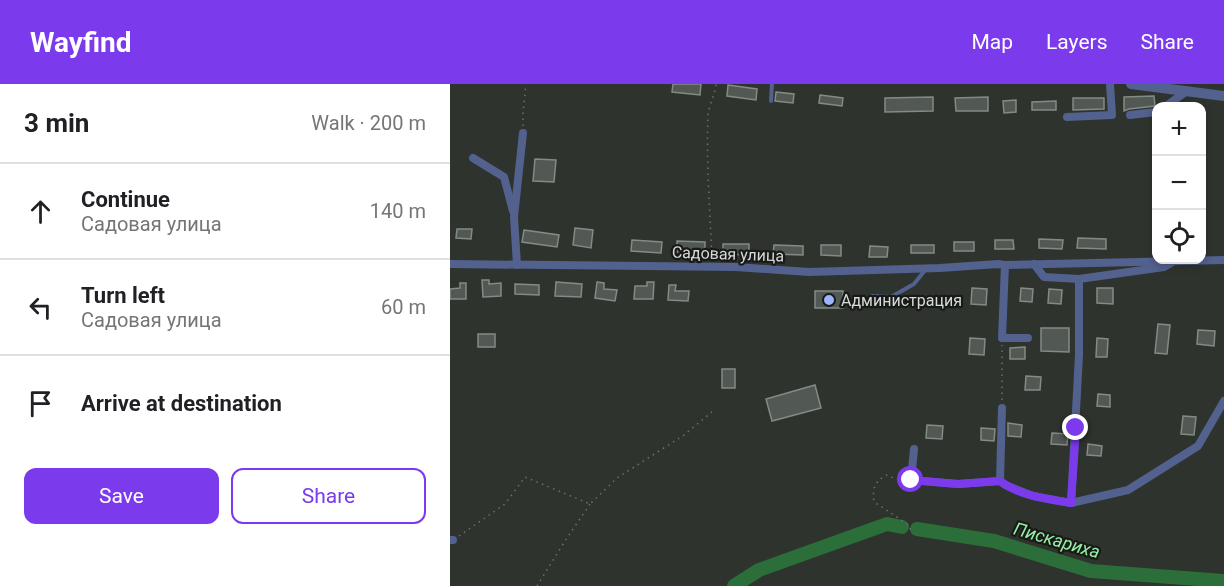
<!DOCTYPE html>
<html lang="en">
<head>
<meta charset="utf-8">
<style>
  body { margin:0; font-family:Roboto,sans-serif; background:#f2f2f2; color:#202124 }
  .controls { position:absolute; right:18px; top:18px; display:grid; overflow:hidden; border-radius:12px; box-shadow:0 3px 9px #0003 }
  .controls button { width:54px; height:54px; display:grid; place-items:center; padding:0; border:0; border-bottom:2px solid #e0e0e0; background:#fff; color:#202124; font:30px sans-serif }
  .stop { position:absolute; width:18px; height:18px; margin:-14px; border:4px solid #7c3aed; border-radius:50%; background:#fff }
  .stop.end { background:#7c3aed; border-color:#fff; box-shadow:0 2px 6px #0008 }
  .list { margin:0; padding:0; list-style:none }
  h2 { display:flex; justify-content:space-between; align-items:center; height:78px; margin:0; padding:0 24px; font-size:26px }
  h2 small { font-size:20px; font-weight:400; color:#757577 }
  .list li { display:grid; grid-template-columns:39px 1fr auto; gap:18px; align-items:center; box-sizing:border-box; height:96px; padding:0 24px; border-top:2px solid #e0e0e0 }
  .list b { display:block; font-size:22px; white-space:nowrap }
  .list p { margin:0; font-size:20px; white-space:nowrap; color:#757577 }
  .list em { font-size:20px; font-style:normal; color:#757577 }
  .actions { display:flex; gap:12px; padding:18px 24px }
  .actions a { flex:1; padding:14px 0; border:2px solid #7c3aed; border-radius:12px; text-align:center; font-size:21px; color:#7c3aed }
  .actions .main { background:#7c3aed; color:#fff }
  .icon { flex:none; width:33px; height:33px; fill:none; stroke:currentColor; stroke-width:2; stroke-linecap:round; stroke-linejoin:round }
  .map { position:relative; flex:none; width:774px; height:502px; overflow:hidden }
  header { display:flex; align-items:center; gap:36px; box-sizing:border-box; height:84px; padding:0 30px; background:#7c3aed; color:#fff }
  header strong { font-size:28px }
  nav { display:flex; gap:33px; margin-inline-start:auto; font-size:21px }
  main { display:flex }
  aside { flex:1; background:#fff }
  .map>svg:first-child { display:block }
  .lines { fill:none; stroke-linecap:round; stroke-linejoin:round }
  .river { stroke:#2b6e3a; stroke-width:14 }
  .building { fill:#525853; stroke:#848a84; stroke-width:1.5 }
  .path { stroke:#6c716c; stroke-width:1.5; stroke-dasharray:1.5 4.5; stroke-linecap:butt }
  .service { stroke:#52618e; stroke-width:4 }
  .minor { stroke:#52618e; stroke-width:8 }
  .tertiary { stroke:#52618e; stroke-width:10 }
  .route { stroke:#7c3aed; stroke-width:8 }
  .poi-dot { fill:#9cb4fd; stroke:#181a18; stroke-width:2 }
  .labels { text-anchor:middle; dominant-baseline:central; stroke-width:4.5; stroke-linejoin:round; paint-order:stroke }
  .street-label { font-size:16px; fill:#d7dad7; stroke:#181a18 }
  .poi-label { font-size:16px; fill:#d7dad7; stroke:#181a18; text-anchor:start }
  .water-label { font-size:18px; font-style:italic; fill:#96f1a5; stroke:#181a18 }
</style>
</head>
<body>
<header>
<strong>Wayfind</strong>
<nav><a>Map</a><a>Layers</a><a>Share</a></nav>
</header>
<main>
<aside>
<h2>3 min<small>Walk · 200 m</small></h2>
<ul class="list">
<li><svg class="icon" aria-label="ahead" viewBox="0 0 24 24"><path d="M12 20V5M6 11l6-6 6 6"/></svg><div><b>Continue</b><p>Садовая улица</p></div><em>140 m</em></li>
<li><svg class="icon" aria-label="left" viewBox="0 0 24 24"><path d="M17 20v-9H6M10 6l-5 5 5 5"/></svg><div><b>Turn left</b><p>Садовая улица</p></div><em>60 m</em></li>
<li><svg class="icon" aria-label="arrive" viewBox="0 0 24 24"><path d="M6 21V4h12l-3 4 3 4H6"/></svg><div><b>Arrive at destination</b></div></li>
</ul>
<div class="actions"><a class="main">Save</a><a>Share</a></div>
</aside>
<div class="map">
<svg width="774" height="502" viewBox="0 0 774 502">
  <rect width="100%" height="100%" fill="#2e332e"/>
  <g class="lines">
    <g class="river">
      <polyline points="467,445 544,457 641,487 774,497"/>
      <polyline points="284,502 309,486 437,440 452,443"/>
    </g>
  </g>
  <g class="building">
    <polygon points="223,0 251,0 250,11 222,8"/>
    <polygon points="278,1 307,5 306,16 277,12"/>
    <polygon points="326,8 344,10 343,19 325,17"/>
    <polygon points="370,11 393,14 392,22 369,19"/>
    <polygon points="704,12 705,22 679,25 674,27 674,13"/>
    <polygon points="483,13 483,27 435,28 435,14"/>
    <polygon points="538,13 538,27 506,27 505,14"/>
    <polygon points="623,14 654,14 654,25 623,26"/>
    <polygon points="566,16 566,28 554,29 553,17"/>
    <polygon points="606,17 606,26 582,26 582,18"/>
    <polygon points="85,75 106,76 104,98 83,97"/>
    <polygon points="125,144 143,146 141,164 123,161"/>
    <polygon points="7,145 22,145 21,155 6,154"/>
    <polygon points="74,146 109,151 107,163 72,158"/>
    <polygon points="628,154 656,155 656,165 627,164"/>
    <polygon points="589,155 613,156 612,165 589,164"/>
    <polygon points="182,156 212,158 211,169 181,167"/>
    <polygon points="545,156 563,156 564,165 545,165"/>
    <polygon points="227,157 255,158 255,168 227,168"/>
    <rect x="504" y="158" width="20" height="9"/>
    <polygon points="273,160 299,160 299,171 273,170"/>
    <polygon points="324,161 353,162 353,171 323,170"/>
    <polygon points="371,161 391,161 391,172 371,171"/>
    <rect x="461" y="161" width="23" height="8"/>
    <polygon points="420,162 438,163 437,173 419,173"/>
    <polygon points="32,196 39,196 39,200 51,199 51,212 33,213"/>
    <polygon points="106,198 132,200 131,213 105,212"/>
    <polygon points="147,198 154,199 154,205 167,206 165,217 145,214"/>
    <polygon points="197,198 204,198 203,215 184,215 185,202 197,202"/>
    <polygon points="10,199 16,199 16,215 0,215 0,205 10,204"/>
    <polygon points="65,200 89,201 89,211 65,210"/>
    <polygon points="219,201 226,201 225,207 239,207 238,217 218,216"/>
    <polygon points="522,204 537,205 536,221 521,220"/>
    <polygon points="571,204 583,205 582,218 570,217"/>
    <polygon points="647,204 663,204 663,220 647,219"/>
    <polygon points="599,205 612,206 611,220 598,219"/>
    <rect x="365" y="207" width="28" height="17"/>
    <polygon points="708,240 720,241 717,270 705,269"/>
    <polygon points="591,244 619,244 619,268 591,267"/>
    <polygon points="748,246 765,247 764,262 747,260"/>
    <rect x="28" y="250" width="17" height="13"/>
    <polygon points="520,254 535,255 534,271 519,270"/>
    <polygon points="647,254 658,255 657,273 646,273"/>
    <polygon points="575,263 575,275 560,275 560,264"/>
    <rect x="272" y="285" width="13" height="19"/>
    <polygon points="576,292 591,293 590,306 575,306"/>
    <polygon points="365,301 371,324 322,337 316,315"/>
    <polygon points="648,310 660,311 660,323 647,322"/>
    <polygon points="733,332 746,333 744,351 731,350"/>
    <polygon points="558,339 572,341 571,353 558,352"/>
    <polygon points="477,341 493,342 492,355 476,354"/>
    <polygon points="531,344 545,345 544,357 531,356"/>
    <polygon points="602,349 618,350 617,361 601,360"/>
    <polygon points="638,360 652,362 651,372 637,371"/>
  </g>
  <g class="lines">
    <g class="path">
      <polyline points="73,42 73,29 76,0"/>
      <path d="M262 175C260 127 256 79 258 31 259 21 265 11 266 0"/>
      <polyline points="552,316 552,261"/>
      <path d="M454 398 436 391C425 398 422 404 424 418L456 439 462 447"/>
      <polyline points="9,452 55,420 75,393 140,420 167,394 234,351 263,327"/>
      <polyline points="87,502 115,457 140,420"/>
    </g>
    <g class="service">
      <polyline points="321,17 322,0"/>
      <polyline points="422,212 441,213 464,200 476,185"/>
    </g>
    <g class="minor">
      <polyline points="716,22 737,7"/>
      <polyline points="680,31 706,28"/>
      <polyline points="617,33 662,31 660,0"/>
      <polyline points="23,74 54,93 63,127"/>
      <polyline points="0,180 286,183 359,188 490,184 548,180 555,181 774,176"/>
      <polyline points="584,180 594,193 629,195 714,183 721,179"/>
      <polyline points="67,181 64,133 73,49"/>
      <polyline points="555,181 552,254 578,254"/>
      <polyline points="464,365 461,396 508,400 550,397 555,401 583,412 621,419 678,406 748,362 774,317"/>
      <polyline points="550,397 552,324"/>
      <polyline points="621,419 629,271 629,195"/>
      <polyline points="0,456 3,456"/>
    </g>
    <polyline class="tertiary" points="681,0 774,12"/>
  </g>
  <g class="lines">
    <path class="route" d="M461 396 508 400 550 397C570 412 597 415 621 419L626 344"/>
  </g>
  <circle class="poi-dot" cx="379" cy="216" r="6"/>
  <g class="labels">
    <g class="street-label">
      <text transform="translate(278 170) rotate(2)">Садовая улица</text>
    </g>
    <g class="poi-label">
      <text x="391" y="216">Администрация</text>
    </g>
    <g class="water-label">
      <text transform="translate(607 456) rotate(16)">Пискариха</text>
    </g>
  </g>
</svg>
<div class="controls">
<button>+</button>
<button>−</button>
<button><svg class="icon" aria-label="locate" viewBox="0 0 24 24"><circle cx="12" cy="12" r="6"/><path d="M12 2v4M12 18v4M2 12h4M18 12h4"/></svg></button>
</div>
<div class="stop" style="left:461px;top:396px"></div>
<div class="stop end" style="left:626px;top:344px"></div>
</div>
</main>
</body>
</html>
